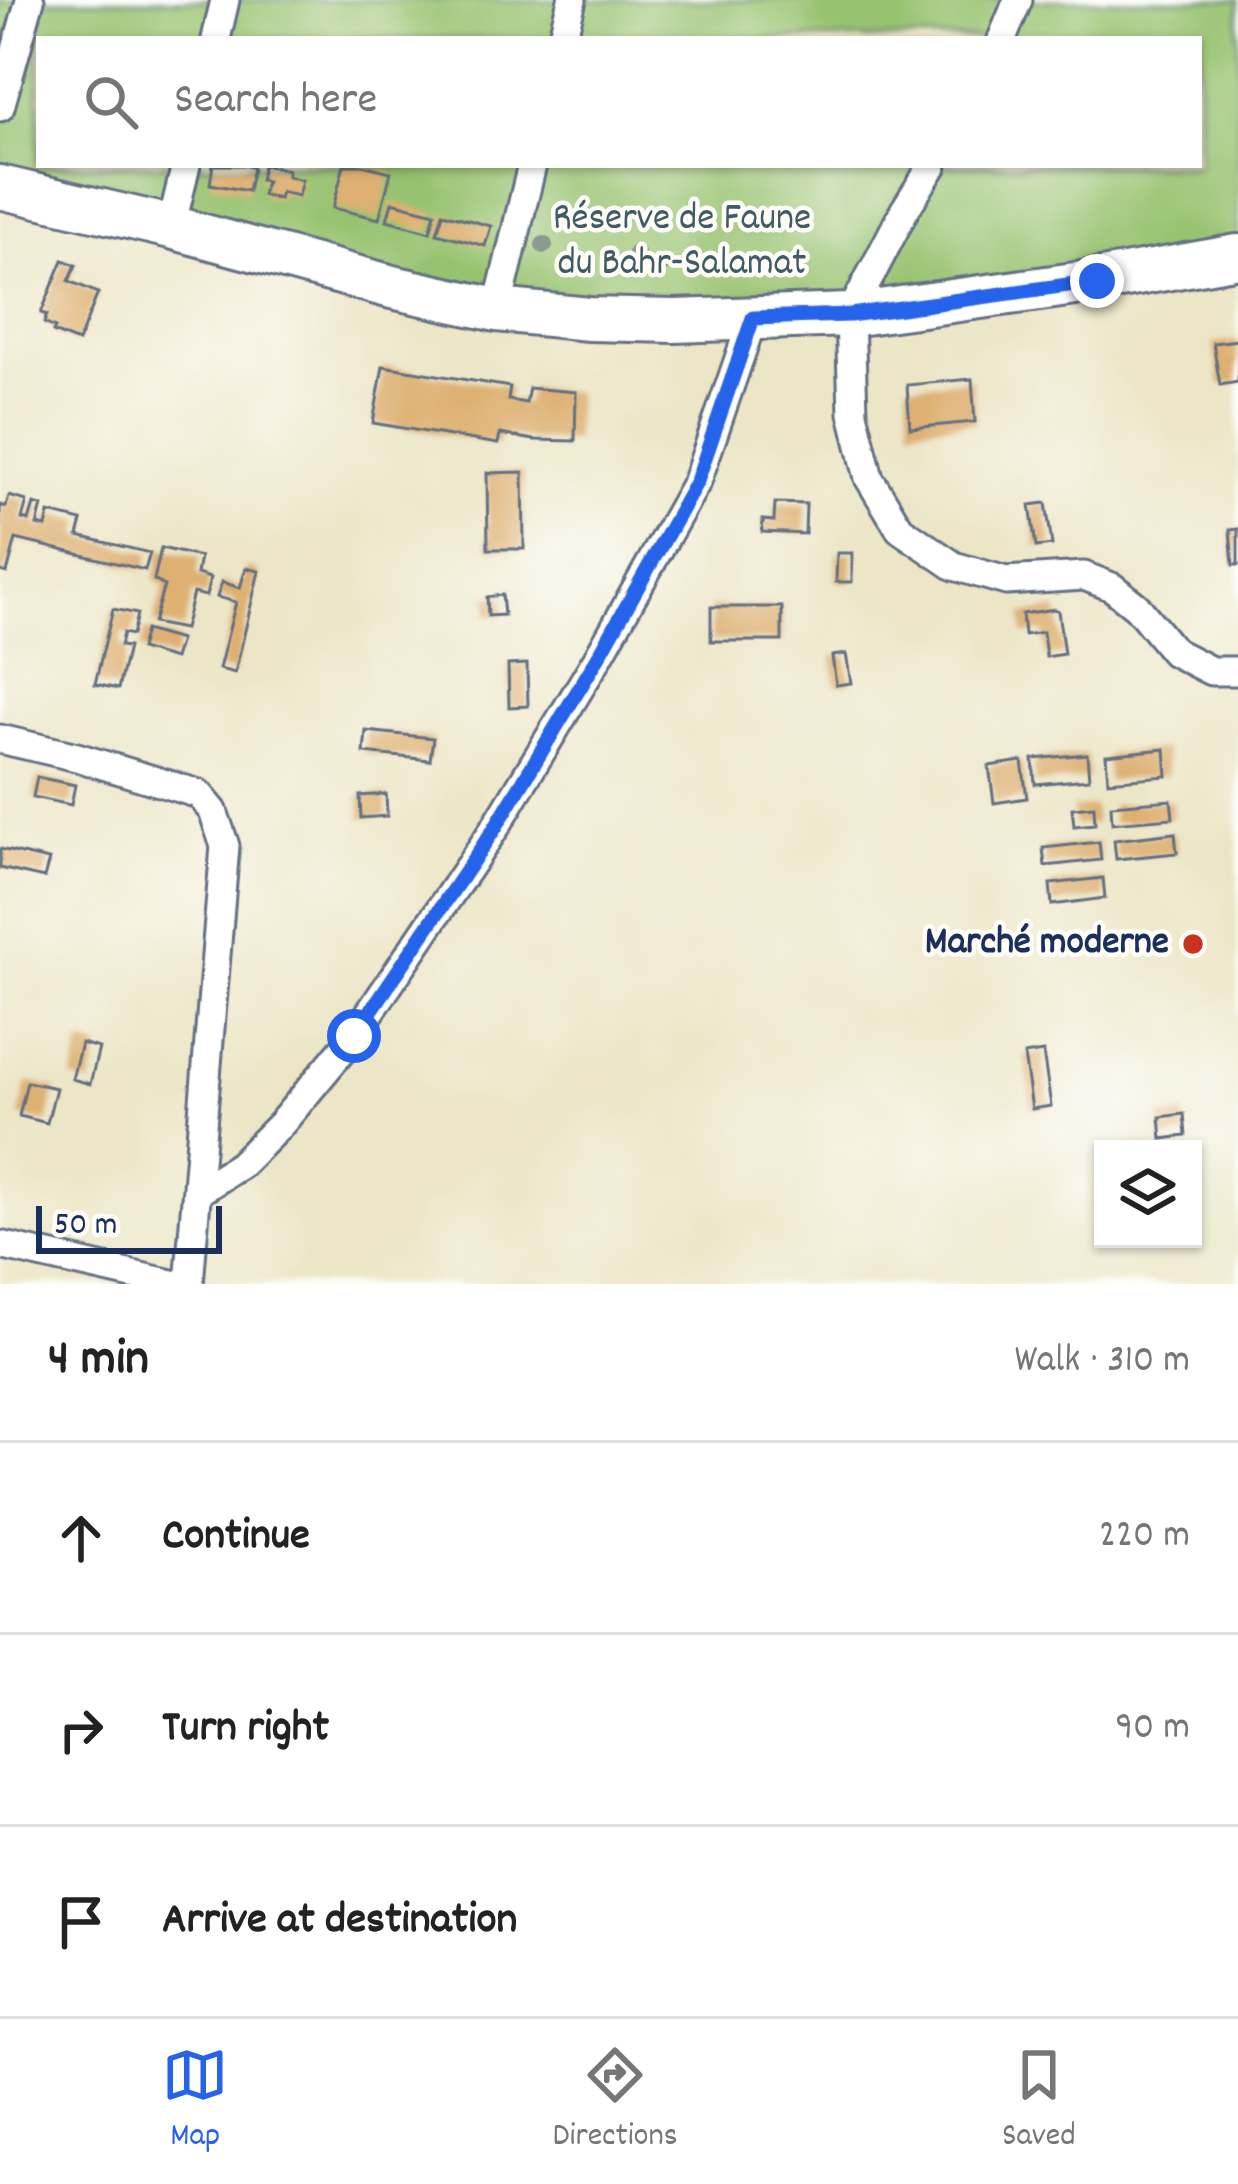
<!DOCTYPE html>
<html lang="en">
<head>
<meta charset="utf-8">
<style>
  body { margin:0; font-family:Dekko,sans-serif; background:#f6f6f6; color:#222 }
  .controls { position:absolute; right:36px; bottom:36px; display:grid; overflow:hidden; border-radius:0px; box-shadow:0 3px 9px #0004 }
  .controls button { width:108px; height:108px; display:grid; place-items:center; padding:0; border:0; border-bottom:3px solid #e0e0e0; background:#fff; color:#222; font:60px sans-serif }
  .scale { position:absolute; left:36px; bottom:30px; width:186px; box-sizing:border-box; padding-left:12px; border:6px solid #1b2f5e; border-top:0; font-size:33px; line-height:42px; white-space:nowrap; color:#1b2f5e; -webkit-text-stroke:9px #fdfcf7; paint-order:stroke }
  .stop { position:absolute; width:36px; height:36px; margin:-27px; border:9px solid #2563eb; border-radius:50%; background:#fff }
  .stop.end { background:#2563eb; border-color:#fff; box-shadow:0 3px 12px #0008 }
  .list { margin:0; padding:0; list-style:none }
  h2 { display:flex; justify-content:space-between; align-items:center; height:156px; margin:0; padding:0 48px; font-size:51px }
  h2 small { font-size:39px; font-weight:400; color:#767676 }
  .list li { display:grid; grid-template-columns:78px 1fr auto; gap:36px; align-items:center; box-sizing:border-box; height:192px; padding:0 48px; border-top:3px solid #e0e0e0 }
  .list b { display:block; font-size:45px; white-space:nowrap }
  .list em { font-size:39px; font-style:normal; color:#767676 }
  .icon { flex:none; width:66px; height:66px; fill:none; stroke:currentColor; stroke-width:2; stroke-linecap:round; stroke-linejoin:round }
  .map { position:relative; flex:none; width:1238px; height:1284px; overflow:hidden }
  .search { position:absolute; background:#fff; box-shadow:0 3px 9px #0004; left:36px; right:36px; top:36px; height:132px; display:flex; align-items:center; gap:30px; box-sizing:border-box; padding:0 42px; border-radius:0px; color:#767676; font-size:45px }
  .sheet { height:732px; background:#fff }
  nav { display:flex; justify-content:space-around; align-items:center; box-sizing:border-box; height:168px; border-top:3px solid #e0e0e0; background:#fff; font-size:33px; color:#767676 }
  nav a { display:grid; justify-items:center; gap:6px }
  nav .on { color:#2563eb }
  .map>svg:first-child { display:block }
  .green { fill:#97c26f; stroke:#597866; stroke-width:3; fill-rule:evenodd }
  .building { fill:#deb072 }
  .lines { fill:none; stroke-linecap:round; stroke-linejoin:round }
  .street-casing { stroke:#646f83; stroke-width:33 }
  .primary-casing { stroke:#646f83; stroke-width:48 }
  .street { stroke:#fff; stroke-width:27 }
  .primary { stroke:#fff; stroke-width:42 }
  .tree { fill:#8d9a90 }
  .route { stroke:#2563eb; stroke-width:15 }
  .poi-dot { fill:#c8321e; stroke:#fdfcf7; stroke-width:4.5 }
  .labels { text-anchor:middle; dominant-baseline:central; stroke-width:9; stroke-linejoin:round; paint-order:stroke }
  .park-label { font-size:39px; fill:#405b63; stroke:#fdfcf7 }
  .poi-label { font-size:39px; font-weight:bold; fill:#1b2f5e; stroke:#fdfcf7; text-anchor:end }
</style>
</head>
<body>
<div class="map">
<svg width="1238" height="1284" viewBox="0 0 1238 1284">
  <rect width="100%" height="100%" fill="#fdfcf7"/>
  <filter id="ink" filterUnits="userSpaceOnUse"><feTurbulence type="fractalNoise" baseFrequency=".00833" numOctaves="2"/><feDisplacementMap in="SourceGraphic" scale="24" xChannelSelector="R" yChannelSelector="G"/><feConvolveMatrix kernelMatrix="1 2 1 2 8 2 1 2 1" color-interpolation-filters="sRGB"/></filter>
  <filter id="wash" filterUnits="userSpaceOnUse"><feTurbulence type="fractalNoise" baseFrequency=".004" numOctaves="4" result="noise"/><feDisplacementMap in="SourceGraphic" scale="48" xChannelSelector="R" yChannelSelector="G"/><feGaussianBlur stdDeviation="2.7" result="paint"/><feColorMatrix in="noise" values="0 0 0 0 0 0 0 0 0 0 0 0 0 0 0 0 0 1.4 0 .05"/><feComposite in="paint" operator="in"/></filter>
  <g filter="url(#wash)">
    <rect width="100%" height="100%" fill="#ece6c7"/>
    <path class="green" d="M0 0H1238V256L1097 281 589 319 0 187ZM39 39H1199V165H39Z"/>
    <g id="blocks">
      <g class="building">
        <polygon points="213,165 245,165 253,168 248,191 210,184"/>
        <polygon points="263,165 288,170 287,176 302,180 298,196 281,192 279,199 262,195 266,181 260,180"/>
        <polygon points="344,165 362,165 391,172 379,219 333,208"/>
        <polygon points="392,202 435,213 430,232 387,220"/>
        <polygon points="443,213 491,226 485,246 437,233"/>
        <polygon points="63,260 76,265 69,281 98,293 78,342 53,332 55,328 44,323 47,315 41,313"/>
        <polygon points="1238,340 1238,382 1220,385 1213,343"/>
        <polygon points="383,366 510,387 508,400 526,403 529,388 576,392 575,441 534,440 500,434 498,444 373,423"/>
        <polygon points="972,379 975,422 910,428 907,385"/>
        <polygon points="523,472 524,549 488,549 487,473"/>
        <polygon points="9,496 27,501 22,519 29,521 34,504 42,506 37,525 46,527 49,513 82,521 78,536 150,553 145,570 16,539 7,573 0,571 0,510 1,505 6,507"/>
        <polygon points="775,503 806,504 805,534 762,532 763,520 774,521"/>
        <polygon points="1046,503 1052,545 1036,547 1030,505"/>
        <polygon points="1238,529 1238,565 1233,565 1230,530"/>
        <polygon points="161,548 200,557 197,574 210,578 206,596 193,593 184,629 153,623 164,586 154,580"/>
        <polygon points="837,553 852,553 852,582 836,582"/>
        <polygon points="246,568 259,571 235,673 219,669 236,602 217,597 222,582 240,588"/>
        <polygon points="502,595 504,615 488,616 487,597"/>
        <rect x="711" y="607" width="71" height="34"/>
        <polygon points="113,609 137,614 132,635 123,633 120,646 128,647 118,689 95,684"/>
        <polygon points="1054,609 1058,611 1064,654 1046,657 1043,632 1024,635 1022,614"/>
        <polygon points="145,630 180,640 174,659 140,649"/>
        <polygon points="846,654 851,683 836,685 832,656"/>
        <polygon points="527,664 528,706 509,707 508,665"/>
        <polygon points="366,731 433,738 430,760 364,753"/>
        <polygon points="1165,749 1167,776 1108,781 1106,755"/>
        <polygon points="1087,754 1089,779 1035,784 1033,759"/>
        <polygon points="1022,761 1027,798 994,803 989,766"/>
        <polygon points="37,777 75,785 71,805 33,797"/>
        <polygon points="386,794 387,816 361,818 360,796"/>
        <polygon points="1171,800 1173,818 1112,823 1111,805"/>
        <polygon points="1094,806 1095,824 1074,826 1072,808"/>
        <polygon points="1175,833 1177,853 1116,859 1114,840"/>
        <polygon points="1099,842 1101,860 1045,866 1043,848"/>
        <polygon points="0,849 49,860 44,878 0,868"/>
        <polygon points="1103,878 1105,898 1052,905 1050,884"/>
        <polygon points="81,1043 99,1048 90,1084 72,1079"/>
        <polygon points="1043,1052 1051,1106 1032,1109 1024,1055"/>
        <polygon points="27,1082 56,1088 47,1123 19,1116"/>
        <polygon points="1184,1114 1186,1136 1162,1139 1160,1117"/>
      </g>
    </g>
  </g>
  <g filter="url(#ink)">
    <use href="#blocks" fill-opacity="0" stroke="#646f83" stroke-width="3"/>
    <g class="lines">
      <defs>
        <g id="street">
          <polyline points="216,39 225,0"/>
          <polyline points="562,39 572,0"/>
          <polyline points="1002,39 1018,0"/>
          <polyline points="0,107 30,0"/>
          <polyline points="933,165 904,211 850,315 853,413 869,478 900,529 954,566 1006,581 1084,576 1112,587 1137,607 1174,652 1211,671 1238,671"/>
          <polyline points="171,227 186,165"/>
          <polyline points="497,310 532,165"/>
          <polyline points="0,739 77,757 199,794 213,811 225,846 189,1284"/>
          <polyline points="198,1192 240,1165 281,1124 354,1036 495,828 596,661 697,481 753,318"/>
          <polyline points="0,1245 172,1284"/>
        </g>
        <polyline id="primary" points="0,187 171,227 392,287 497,310 589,319 674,321 850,315 1097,281 1238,256"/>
      </defs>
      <use href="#street" class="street-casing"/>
      <use href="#primary" class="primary-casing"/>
      <use href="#street" class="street"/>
      <use href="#primary" class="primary"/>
    </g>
    <g class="tree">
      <circle cx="544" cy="245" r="9"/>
      <circle cx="636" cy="254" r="9"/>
      <circle cx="664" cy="263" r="9"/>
    </g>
  </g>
  <g class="lines" filter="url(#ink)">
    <polyline class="route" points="354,1036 495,828 596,661 697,481 753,318 850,315 1097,281"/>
  </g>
  <circle class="poi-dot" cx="1193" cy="944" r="12"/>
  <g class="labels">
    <g class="park-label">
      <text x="682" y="220">Réserve de Faune<tspan x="682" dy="45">du Bahr-Salamat</tspan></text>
    </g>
    <g class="poi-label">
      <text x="1169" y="944">Marché moderne</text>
    </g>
  </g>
</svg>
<div class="controls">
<button><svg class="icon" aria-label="layers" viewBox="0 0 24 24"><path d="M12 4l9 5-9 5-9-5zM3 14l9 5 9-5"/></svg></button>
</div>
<div class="scale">50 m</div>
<div class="stop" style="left:354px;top:1036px"></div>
<div class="stop end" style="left:1097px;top:281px"></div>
<div class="search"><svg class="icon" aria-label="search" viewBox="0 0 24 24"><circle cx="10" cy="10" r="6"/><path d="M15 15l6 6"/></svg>Search here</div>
</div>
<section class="sheet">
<h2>4 min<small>Walk · 310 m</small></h2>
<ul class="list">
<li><svg class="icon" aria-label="ahead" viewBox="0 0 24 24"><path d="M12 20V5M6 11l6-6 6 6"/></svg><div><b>Continue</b></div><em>220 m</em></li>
<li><svg class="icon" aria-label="right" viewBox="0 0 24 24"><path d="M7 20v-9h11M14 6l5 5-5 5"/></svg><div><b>Turn right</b></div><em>90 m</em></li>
<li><svg class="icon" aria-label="arrive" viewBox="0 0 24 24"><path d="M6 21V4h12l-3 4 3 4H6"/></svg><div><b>Arrive at destination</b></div></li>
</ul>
</section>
<nav>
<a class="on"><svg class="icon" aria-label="map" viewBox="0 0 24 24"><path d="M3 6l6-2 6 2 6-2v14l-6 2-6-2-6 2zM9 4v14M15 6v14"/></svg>Map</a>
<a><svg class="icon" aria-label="directions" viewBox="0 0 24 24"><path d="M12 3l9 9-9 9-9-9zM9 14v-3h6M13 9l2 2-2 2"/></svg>Directions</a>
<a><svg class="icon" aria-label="saved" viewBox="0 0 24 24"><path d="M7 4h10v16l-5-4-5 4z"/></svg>Saved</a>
</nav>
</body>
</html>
